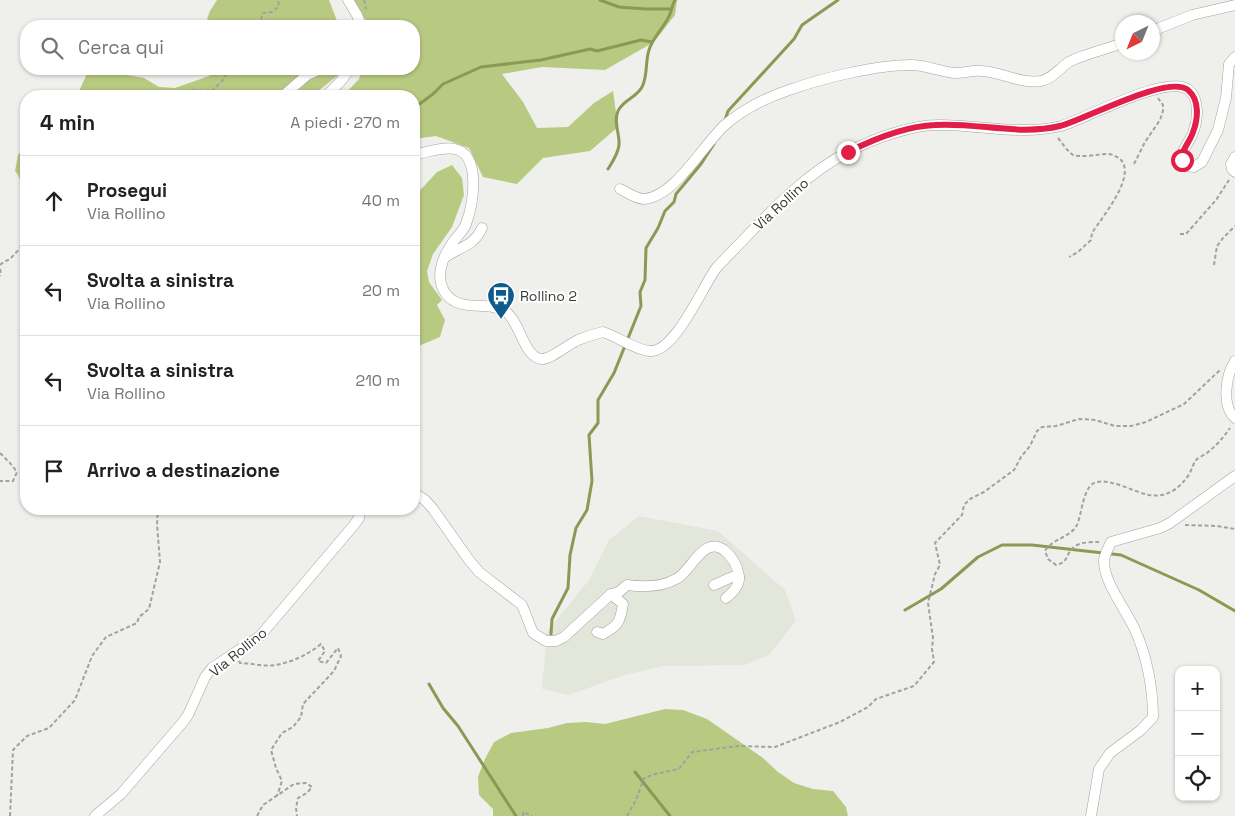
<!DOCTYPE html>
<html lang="it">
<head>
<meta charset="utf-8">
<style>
  body { margin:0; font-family:"Space Grotesk",sans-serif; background:#f2f2f2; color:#202124 }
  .controls { position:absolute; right:15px; bottom:15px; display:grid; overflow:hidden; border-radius:10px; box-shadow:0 1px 4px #0004 }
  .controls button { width:45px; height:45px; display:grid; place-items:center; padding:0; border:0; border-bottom:1px solid #e0e0e0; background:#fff; color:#202124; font:25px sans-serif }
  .compass { position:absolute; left:1115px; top:15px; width:45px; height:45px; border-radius:50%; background:#fff; box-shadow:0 1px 4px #0004; rotate:223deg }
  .stop { position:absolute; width:15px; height:15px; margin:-11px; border:4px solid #e11d48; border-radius:50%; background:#fff }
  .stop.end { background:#e11d48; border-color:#fff; box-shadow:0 1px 5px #0008 }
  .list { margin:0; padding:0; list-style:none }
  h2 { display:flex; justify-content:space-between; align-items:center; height:65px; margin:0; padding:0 20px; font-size:21px }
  h2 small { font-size:16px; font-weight:400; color:#757577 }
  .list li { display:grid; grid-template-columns:32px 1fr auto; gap:15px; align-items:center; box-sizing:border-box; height:90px; padding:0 20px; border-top:1px solid #e0e0e0 }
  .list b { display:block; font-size:19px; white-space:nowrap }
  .list p { margin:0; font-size:16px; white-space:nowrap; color:#757577 }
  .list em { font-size:16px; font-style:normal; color:#757577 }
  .icon { flex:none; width:28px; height:28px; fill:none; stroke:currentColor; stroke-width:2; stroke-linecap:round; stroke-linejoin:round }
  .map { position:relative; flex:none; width:1235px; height:816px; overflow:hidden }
  .search { position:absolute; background:#fff; box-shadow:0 1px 4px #0004; left:20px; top:20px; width:400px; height:55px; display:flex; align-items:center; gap:12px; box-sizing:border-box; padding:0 18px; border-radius:20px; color:#757577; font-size:19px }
  .panel { position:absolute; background:#fff; box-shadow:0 1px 4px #0004; left:20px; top:90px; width:400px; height:425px; border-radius:20px }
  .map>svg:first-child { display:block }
  .built { fill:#e3e6da }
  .forest { fill:#b8c981 }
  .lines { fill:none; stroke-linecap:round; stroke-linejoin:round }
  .stream { stroke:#8a9a54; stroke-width:3 }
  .minor-casing { stroke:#a2a39f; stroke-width:11 }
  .path { stroke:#a1a29f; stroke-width:2; stroke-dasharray:4 2.5; stroke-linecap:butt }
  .minor { stroke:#fff; stroke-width:10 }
  .route { stroke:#e11d48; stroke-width:6 }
  .labels { text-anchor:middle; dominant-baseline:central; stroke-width:4; stroke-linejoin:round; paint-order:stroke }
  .street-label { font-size:14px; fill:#383836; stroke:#fff }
  .poi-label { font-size:14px; fill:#383836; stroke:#fff; text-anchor:start }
</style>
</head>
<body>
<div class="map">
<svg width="1235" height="816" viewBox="0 0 1235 816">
  <rect width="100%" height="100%" fill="#eff0ec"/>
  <polygon class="built" points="639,516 718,531 785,590 796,621 769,655 745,665 663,666 625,675 569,695 542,689 547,632 589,580 609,540"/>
  <g class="forest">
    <polygon points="217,0 329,0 339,26 219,26 207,19 210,11"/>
    <polygon points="354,0 677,0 675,15 654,42 605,70 542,67 502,74 523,102 537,128 568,127 594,103 613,91 618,127 590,151 543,158 517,184 483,177 469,148 436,136 414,139 414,96 343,96 359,79 362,69 414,69 414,26 369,26"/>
    <polygon points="89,69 125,69 127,75 144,78 159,87 175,88 209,76 216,69 341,69 337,76 312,96 77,96"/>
    <path d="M26 145V189C21 184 20 177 15 171L18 155Z"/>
    <polygon points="452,165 462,178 464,195 452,227 433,254 427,271 429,282 442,300 437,305 445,320 440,337 414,348 414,197 437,172"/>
    <polygon points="665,709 683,710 707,719 763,758 778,772 794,783 813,789 833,791 846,807 848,816 493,816 493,809 479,795 478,777 485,759 494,742 511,733 548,728 567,723 586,722 605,724"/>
  </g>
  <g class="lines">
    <g class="stream">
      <polyline points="600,0 619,7 645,9 671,9"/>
      <polyline points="414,108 433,94 443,84 481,67 541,60 590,49 597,51 641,40 652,42"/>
      <polyline points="725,120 728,111 794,39 802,25 838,0"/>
      <path d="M608 169C613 161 618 154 619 145 620 134 613 122 618 111 623 100 636 98 642 87 648 76 645 62 649 50 653 36 665 27 670 14 672 9 672 5 675 0"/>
      <polyline points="905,610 941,589 978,557 1002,545 1032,545 1121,555 1199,590 1235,611"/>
      <polyline points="551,634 552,619 568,588 570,555 576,528 587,510 592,481 589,435 598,423 598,400 614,373 641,306 640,292 645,280 646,248 658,228 665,211 674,202 676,194 701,164 714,144"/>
      <polyline points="429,684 443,708 458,726 516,816"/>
      <polyline points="635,772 670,816"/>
    </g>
    <defs>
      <g id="minor">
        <polyline points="348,0 357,15 361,26"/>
        <polyline points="1152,31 1192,15 1235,5"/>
        <polyline points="283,96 307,75 321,69"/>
        <polyline points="326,96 341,81 350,69"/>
        <path d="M414 154C427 153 442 146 455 149 482 155 473 205 466 224 463 232 455 238 451 245 441 260 435 279 446 294 460 313 488 300 506 312 520 322 524 357 541 359 550 360 569 344 578 340 586 337 594 334 603 332 619 337 633 349 649 351 675 354 703 285 717 267 758 226 798 177 850 151 873 139 911 125 937 125 977 124 1020 136 1061 126 1085 119 1168 73 1189 90 1200 100 1198 120 1193 133 1190 141 1183 148 1182 156L1187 166 1194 167 1202 162 1218 130 1226 98 1229 64 1235 57"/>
        <polyline points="1235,157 1231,164 1232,169 1235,172"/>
        <path d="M620 189C627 192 636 199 644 199 675 197 704 143 726 124 744 109 768 97 789 90 823 78 876 65 911 65 926 65 941 72 956 73 964 73 973 70 982 71 1002 72 1020 84 1041 81 1052 79 1060 68 1069 62 1080 55 1108 49 1122 43"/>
        <path d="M445 257C460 247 474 246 482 228"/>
        <path d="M1235 361C1226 375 1221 406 1235 418"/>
        <path d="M414 493 425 500 433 509 469 560 479 572 522 605 533 633 546 641H556L564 637 611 594 619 592 627 585C642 587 662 587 676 579 691 572 703 535 724 550 733 557 737 565 739 576 740 586 732 593 726 598"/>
        <polyline points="714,585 732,577 739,578"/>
        <path d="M597 632 603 634C619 625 620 622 623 604L611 594"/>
        <polyline points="95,816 121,794 183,722 188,715 205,677 212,668 260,636 354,525 359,518 361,509"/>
        <path d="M1091 816 1099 769 1110 753 1141 730 1153 717C1153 689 1147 656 1135 630 1127 611 1103 582 1104 560 1105 555 1108 548 1111 542L1160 528 1170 523 1235 476"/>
      </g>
    </defs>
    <use href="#minor" class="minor-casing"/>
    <g class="path">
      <polyline points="364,0 366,9"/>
      <polyline points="259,26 263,13 272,12 279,6 278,0"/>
      <polyline points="212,91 212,96"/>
      <polyline points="175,96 176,93 192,90 212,91 222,81 229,69"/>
      <path d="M1058 138C1063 144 1067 151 1073 155 1079 158 1100 154 1108 154 1112 154 1115 156 1119 158 1139 174 1102 217 1092 233L1091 240 1078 252 1069 257"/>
      <polyline points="1134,164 1145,142 1160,120 1163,111 1163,105 1158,98"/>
      <polyline points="1180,234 1186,234 1216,200 1229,180"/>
      <path d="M0 265C4 261 8 261 11 258 16 253 20 247 26 244"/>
      <polyline points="1214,265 1217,246 1223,238 1235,226"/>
      <polyline points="0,269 1,274 0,276"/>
      <polyline points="0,453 10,463 17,472 13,481 0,481"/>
      <polyline points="1185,525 1217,526 1235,529"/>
      <path d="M1099 542C1092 542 1082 542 1075 546 1065 553 1070 562 1056 565L1048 559 1045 551C1053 538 1070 538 1077 525 1082 514 1083 484 1097 482 1112 479 1134 492 1149 495 1168 498 1180 488 1190 473 1192 468 1194 462 1197 459 1200 457 1204 455 1207 453 1217 445 1223 438 1230 428"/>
      <path d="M239 661 240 663C251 663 264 667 275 665 293 662 307 655 321 644L325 651 318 661 326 663 338 648 341 656 334 671 303 704 301 717 293 727 282 733 271 750 276 768 282 781 277 796"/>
      <polyline points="10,816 13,750 27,736 49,728 75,700 92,656 106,637 137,623 139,617 149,609 160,562 157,524 158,509"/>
      <polyline points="257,816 263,805 294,784 306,783 312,787 307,793 298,798 296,808 297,816"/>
      <polyline points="523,816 523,812 532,816"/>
      <polyline points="627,816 636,800 644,778 655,774 679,769 692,752 738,746 775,747 840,722 868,707 876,699 914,686 934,662 932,649 933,638 928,603 935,574 940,565 935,543 962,515 964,505 970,499 984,492 1014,470 1021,457 1030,446 1037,431 1042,427 1056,426 1079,419 1095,420 1115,426 1131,426 1146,422 1184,404 1220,370"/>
    </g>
    <use href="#minor" class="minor"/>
  </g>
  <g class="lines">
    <path class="route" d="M848 152C874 139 905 126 935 125 976 122 1018 136 1060 126 1084 120 1168 74 1188 90 1200 100 1198 119 1193 132 1190 142 1181 150 1182 160"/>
  </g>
  <defs>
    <symbol id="bus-pin" viewBox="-11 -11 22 30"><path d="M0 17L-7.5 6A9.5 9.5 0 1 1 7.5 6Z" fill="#0e5b8e" stroke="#fff"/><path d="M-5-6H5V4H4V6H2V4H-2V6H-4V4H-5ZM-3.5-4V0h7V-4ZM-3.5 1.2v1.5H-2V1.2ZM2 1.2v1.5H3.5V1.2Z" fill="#fff"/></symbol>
  </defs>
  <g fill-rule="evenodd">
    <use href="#bus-pin" x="485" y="280" width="32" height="43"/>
  </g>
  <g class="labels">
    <g class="street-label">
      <text transform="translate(781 204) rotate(-43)">Via Rollino</text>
      <text transform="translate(238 652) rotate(-39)">Via Rollino</text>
    </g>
    <g class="poi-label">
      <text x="520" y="296">Rollino 2</text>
    </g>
  </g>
</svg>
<div class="controls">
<button>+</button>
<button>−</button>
<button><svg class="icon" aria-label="locate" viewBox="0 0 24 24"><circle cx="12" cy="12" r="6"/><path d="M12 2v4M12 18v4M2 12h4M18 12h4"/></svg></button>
</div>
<svg class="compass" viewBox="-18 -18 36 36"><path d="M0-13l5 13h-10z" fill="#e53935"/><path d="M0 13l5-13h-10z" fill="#757577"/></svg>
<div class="stop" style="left:1182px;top:160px"></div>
<div class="stop end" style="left:848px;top:152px"></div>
<div class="search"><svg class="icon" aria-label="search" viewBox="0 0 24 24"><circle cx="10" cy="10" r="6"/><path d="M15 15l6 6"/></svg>Cerca qui</div>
<section class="panel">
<h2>4 min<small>A piedi · 270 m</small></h2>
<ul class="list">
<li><svg class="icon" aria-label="ahead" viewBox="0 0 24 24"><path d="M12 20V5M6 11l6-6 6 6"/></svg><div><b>Prosegui</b><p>Via Rollino</p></div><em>40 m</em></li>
<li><svg class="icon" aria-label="left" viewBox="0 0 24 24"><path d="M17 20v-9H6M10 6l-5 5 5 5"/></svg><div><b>Svolta a sinistra</b><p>Via Rollino</p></div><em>20 m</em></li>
<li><svg class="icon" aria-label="left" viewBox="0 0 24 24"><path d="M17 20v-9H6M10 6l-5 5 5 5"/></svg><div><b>Svolta a sinistra</b><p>Via Rollino</p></div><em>210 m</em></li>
<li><svg class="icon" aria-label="arrive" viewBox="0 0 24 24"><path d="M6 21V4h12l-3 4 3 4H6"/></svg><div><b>Arrivo a destinazione</b></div></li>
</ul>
</section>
</div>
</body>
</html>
